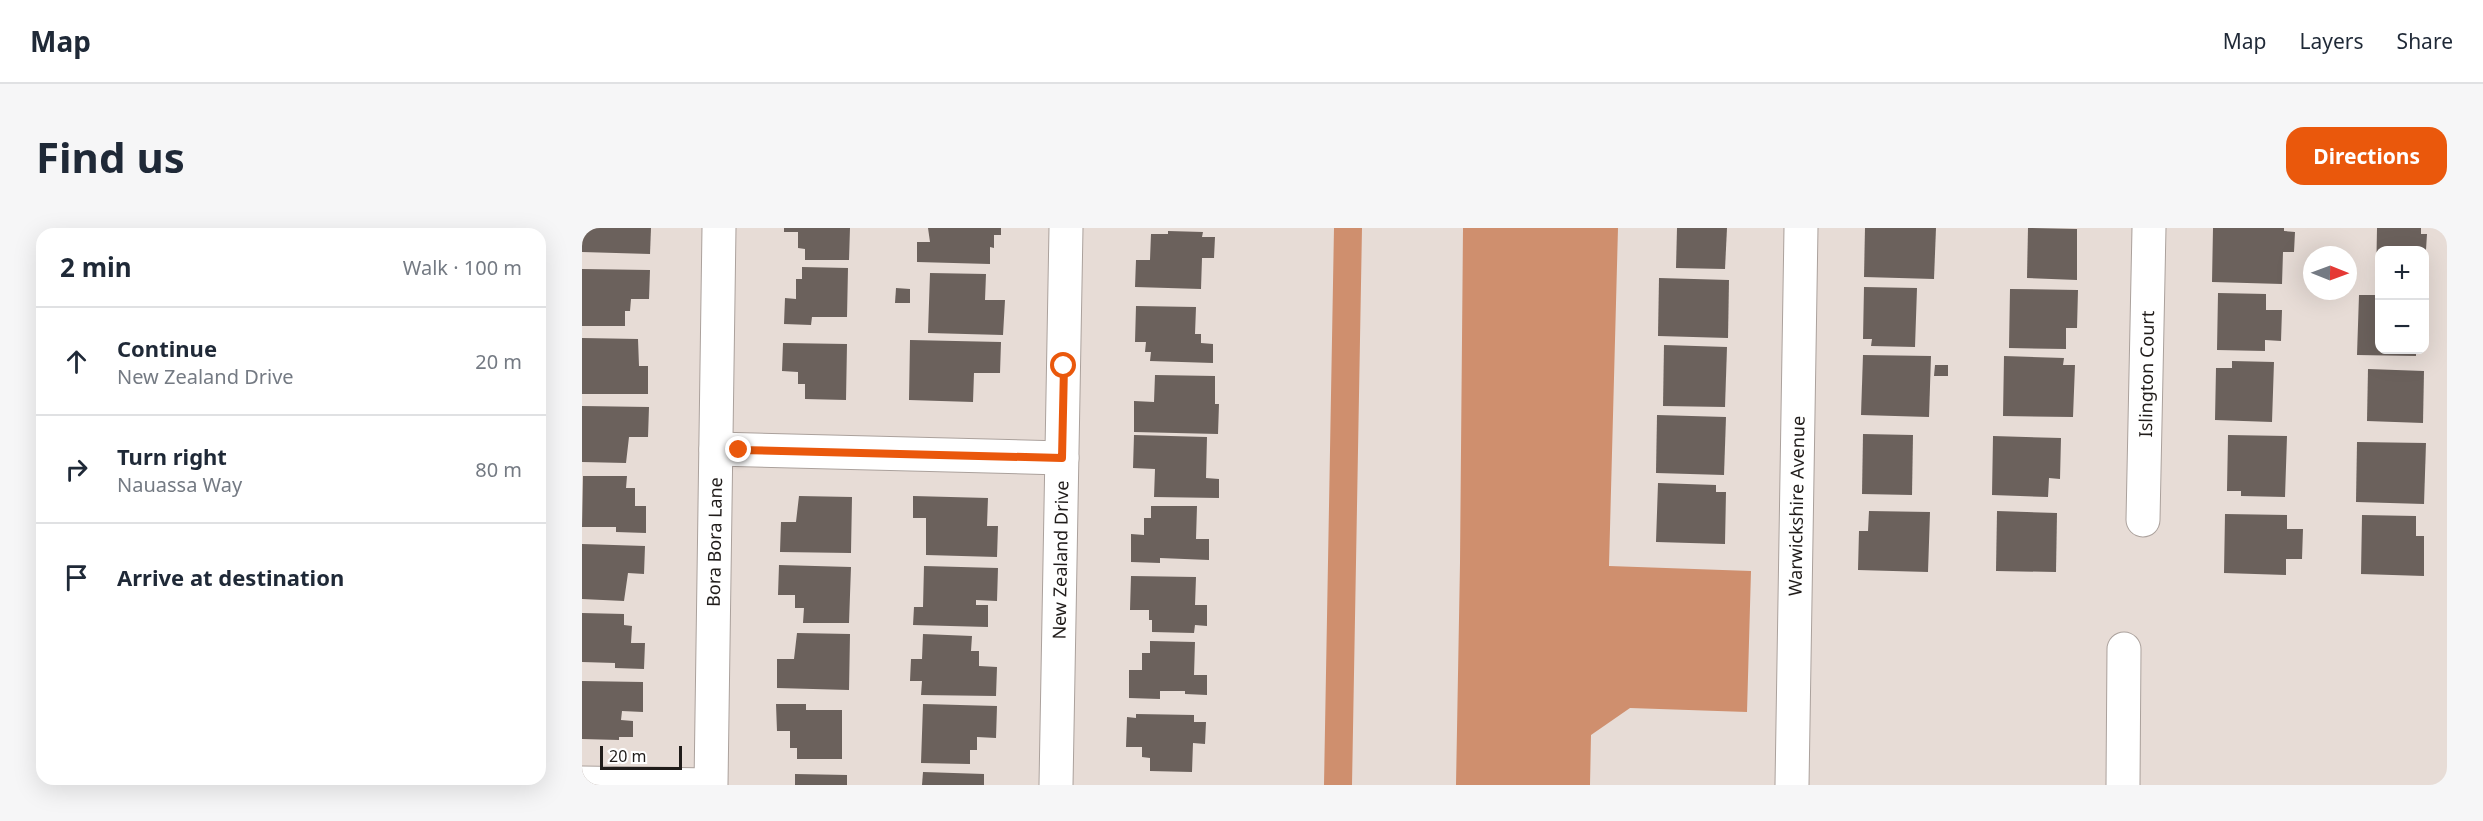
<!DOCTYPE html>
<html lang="en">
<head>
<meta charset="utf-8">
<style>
  body { margin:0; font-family:"Noto Sans",sans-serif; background:#f6f6f7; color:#1f2937 }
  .controls { position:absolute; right:18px; top:18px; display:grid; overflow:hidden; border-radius:12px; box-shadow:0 6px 24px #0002 }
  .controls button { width:54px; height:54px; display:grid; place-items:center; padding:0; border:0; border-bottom:2px solid #e0e1e3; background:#fff; color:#1f2937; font:30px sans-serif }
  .compass { position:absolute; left:1721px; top:18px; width:54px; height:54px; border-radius:50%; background:#fff; box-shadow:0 6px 24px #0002; rotate:91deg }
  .scale { position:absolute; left:18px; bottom:15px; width:82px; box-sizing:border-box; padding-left:6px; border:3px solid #201c1a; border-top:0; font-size:16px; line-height:21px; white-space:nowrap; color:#201c1a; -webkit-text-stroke:4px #fff; paint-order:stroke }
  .stop { position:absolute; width:18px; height:18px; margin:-14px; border:4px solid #ea580c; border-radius:50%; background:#fff }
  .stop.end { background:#ea580c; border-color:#fff; box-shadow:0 2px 6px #0008 }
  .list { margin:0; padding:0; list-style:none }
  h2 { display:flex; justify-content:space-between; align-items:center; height:78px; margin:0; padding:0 24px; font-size:26px }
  h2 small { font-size:20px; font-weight:400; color:#747a83 }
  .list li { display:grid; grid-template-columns:39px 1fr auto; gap:18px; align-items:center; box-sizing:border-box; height:108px; padding:0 24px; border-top:2px solid #e0e1e3 }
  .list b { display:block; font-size:22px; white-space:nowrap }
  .list p { margin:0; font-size:20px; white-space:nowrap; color:#747a83 }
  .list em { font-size:20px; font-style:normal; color:#747a83 }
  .icon { flex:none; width:33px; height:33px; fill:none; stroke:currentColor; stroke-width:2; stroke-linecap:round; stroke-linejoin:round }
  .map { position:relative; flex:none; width:1865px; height:557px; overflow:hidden; border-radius:18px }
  header { display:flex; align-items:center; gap:36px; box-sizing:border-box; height:84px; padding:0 30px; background:#fff; border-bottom:2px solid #e0e1e3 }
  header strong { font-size:28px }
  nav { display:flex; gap:33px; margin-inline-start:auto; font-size:21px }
  .intro { display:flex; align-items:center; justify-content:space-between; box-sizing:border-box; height:144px; padding:0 36px }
  h1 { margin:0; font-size:42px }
  .button { padding:15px 27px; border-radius:18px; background:#ea580c; color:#fff; font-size:21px; font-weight:700 }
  main { display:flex; gap:36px; padding:0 36px }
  aside { flex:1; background:#fff; border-radius:18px; box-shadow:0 6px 24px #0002 }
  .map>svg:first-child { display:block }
  .water { fill:#cf8f6e }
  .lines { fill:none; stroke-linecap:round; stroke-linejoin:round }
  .canal { stroke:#cf8f6e; stroke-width:28 }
  .building { fill:#6b615c }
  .minor-casing { stroke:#aba19c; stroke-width:35 }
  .minor { stroke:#fff; stroke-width:33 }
  .route { stroke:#ea580c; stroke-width:8 }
  .labels { text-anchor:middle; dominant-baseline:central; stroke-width:6; stroke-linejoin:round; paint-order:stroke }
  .street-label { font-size:18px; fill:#201c1a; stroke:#fff }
</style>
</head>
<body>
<header>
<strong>Map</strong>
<nav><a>Map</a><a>Layers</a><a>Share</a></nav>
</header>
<div class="intro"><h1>Find us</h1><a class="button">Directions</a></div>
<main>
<aside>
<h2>2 min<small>Walk · 100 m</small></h2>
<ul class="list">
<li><svg class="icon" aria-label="ahead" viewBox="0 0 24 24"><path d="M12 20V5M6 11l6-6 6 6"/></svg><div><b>Continue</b><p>New Zealand Drive</p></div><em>20 m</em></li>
<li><svg class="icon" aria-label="right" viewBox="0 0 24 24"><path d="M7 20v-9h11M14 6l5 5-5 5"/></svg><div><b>Turn right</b><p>Nauassa Way</p></div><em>80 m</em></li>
<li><svg class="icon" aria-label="arrive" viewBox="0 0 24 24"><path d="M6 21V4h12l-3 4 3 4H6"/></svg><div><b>Arrive at destination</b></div></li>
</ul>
</aside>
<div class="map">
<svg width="1865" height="557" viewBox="0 0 1865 557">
  <rect width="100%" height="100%" fill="#e7dcd6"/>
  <polygon class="water" points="881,0 1036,0 1027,338 1169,343 1165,484 1048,480 1009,507 1008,557 874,557 878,335"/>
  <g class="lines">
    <polyline class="canal" points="756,557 766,0"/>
  </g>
  <g class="building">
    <polygon points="0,0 69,0 68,26 0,24"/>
    <polygon points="202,0 268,0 267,32 223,32 223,21 216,20 216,4 202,4"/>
    <polygon points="346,0 419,0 419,7 412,7 412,20 408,19 408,36 335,34 335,14 348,14"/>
    <polygon points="1095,0 1145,0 1143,41 1094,40"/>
    <polygon points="1283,0 1354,0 1352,51 1282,49"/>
    <polygon points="1446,0 1495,1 1495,52 1445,50"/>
    <polygon points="1631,0 1702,0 1702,3 1713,4 1712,24 1701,24 1700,56 1630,54"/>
    <polygon points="1795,0 1839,0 1839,6 1845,6 1844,22 1798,22 1798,55 1794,55"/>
    <polygon points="586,3 621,4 620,9 633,9 632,30 620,30 619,61 553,59 554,32 568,32 569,6 586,6"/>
    <polygon points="220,39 266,40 265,89 230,89 229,97 202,96 203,70 214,71 214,51 220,51"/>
    <polygon points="0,41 68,42 67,71 49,71 48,83 43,83 43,98 0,98"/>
    <polygon points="348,45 404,46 403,72 423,72 421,107 346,105"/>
    <polygon points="1077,50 1147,52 1146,110 1076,108"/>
    <polygon points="1282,59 1335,60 1333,119 1289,118 1290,111 1281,111"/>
    <polygon points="314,60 328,61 328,75 313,75"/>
    <polygon points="1428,61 1496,62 1495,100 1484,100 1484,121 1427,120"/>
    <polygon points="1636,65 1684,66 1684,82 1700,82 1699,113 1683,112 1683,123 1635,122"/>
    <polygon points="1777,67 1798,67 1798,122 1834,122 1834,128 1775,127"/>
    <polygon points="1842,68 1846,68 1845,108 1842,108"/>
    <polygon points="554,78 614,79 613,106 619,106 619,115 631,116 631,135 568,133 569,124 563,124 564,114 553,114"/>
    <polygon points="0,110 56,111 57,138 66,138 66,166 0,166"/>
    <polygon points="328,112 419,114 418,145 392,145 391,174 327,172"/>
    <polygon points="201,115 265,116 264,172 223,171 223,156 216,156 216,144 200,143"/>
    <polygon points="1082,117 1145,119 1143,179 1081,178"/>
    <polygon points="1281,127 1349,128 1347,189 1279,187"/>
    <polygon points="1422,128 1482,130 1481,137 1493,137 1491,189 1421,188"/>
    <polygon points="1650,133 1692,134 1690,194 1633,192 1634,140 1650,140"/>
    <polygon points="1353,137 1366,137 1366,148 1352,148"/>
    <polygon points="1786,141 1842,143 1841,195 1785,193"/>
    <polygon points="573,147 633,148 633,176 637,176 636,206 552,204 552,173 572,174"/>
    <polygon points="0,178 67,179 66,209 47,209 44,235 0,234"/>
    <polygon points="1075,187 1144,189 1142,247 1074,245"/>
    <polygon points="1281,206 1331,207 1330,267 1280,266"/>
    <polygon points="552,207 625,209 624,250 637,251 637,270 572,269 573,241 551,240"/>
    <polygon points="1646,207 1705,208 1703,269 1659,268 1659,263 1645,263"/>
    <polygon points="1411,208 1479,210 1478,251 1467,250 1466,269 1410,267"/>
    <polygon points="1775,214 1844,215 1842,276 1774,274"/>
    <polygon points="1,248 45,248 44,260 53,260 53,278 64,278 64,305 34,304 34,299 0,299"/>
    <polygon points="1076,255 1134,257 1134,264 1144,264 1143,316 1074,314"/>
    <polygon points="217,268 270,269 269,325 198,324 199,294 214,294"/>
    <polygon points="331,268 406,270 405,298 416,298 415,329 344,327 344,290 331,290"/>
    <polygon points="569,278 615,278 614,311 627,311 627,332 578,330 578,335 549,334 549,306 562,307 562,290 569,290"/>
    <polygon points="1287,283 1348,284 1346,344 1276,342 1277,303 1286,303"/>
    <polygon points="1415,283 1475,285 1474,344 1414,343"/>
    <polygon points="1643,286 1705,287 1705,301 1721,301 1720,331 1704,331 1704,347 1642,345"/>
    <polygon points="1780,287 1834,288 1834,308 1842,308 1842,348 1779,346"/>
    <polygon points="0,316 63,318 62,346 46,345 42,373 0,371"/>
    <polygon points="197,337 269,339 267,395 221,395 222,380 213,380 213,367 196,367"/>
    <polygon points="342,338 416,340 415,373 394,372 394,377 406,377 406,399 331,397 332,379 341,379"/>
    <polygon points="549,348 614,349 613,377 625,377 625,398 613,397 612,405 570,404 570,392 567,392 567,382 548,382"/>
    <polygon points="0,385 42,386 42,397 50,398 49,415 63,415 62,441 33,440 33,435 0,434"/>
    <polygon points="215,405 268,406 267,462 195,460 195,431 212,431"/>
    <polygon points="341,406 390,408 389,423 397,423 397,438 415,439 414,468 339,467 340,453 328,453 329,431 340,431"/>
    <polygon points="568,413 613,414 612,447 625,447 625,467 603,466 603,463 578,463 578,471 547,470 547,442 560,442 560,425 568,425"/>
    <polygon points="0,453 61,454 61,484 40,483 39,492 51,493 51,509 37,509 37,512 0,511"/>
    <polygon points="194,476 224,476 224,482 260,482 260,531 215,531 215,520 208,520 208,503 195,503"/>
    <polygon points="341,476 415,478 414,510 395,509 395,522 388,522 388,536 339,535"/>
    <polygon points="554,486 612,487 612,494 624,494 623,516 611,515 610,544 568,543 568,530 560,529 560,519 544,519 545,489 554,490"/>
    <polygon points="341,544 402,546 402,557 340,557"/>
    <polygon points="213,546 265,547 265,557 213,557"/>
  </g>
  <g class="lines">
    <defs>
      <g id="minor">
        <polyline points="134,221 480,230"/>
        <polyline points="1561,292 1567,0"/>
        <polyline points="0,555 129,557 137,0"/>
        <polyline points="474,557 484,0"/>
        <polyline points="1210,557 1219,0"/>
        <polyline points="1541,557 1542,421"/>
      </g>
    </defs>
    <use href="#minor" class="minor-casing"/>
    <use href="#minor" class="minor"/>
  </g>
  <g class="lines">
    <polyline class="route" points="157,222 480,230 482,138"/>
  </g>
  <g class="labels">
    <g class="street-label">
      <text transform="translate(1564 146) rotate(-89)">Islington Court</text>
      <text transform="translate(1214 278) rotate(-89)">Warwickshire Avenue</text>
      <text transform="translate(132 314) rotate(-89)">Bora Bora Lane</text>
      <text transform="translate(478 332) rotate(-89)">New Zealand Drive</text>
    </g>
  </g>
</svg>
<div class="controls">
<button>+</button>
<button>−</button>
</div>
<svg class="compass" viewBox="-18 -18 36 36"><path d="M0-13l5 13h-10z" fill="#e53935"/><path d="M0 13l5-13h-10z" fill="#747a83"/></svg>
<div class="scale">20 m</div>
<div class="stop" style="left:482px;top:138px"></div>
<div class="stop end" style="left:157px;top:222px"></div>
</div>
</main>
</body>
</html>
